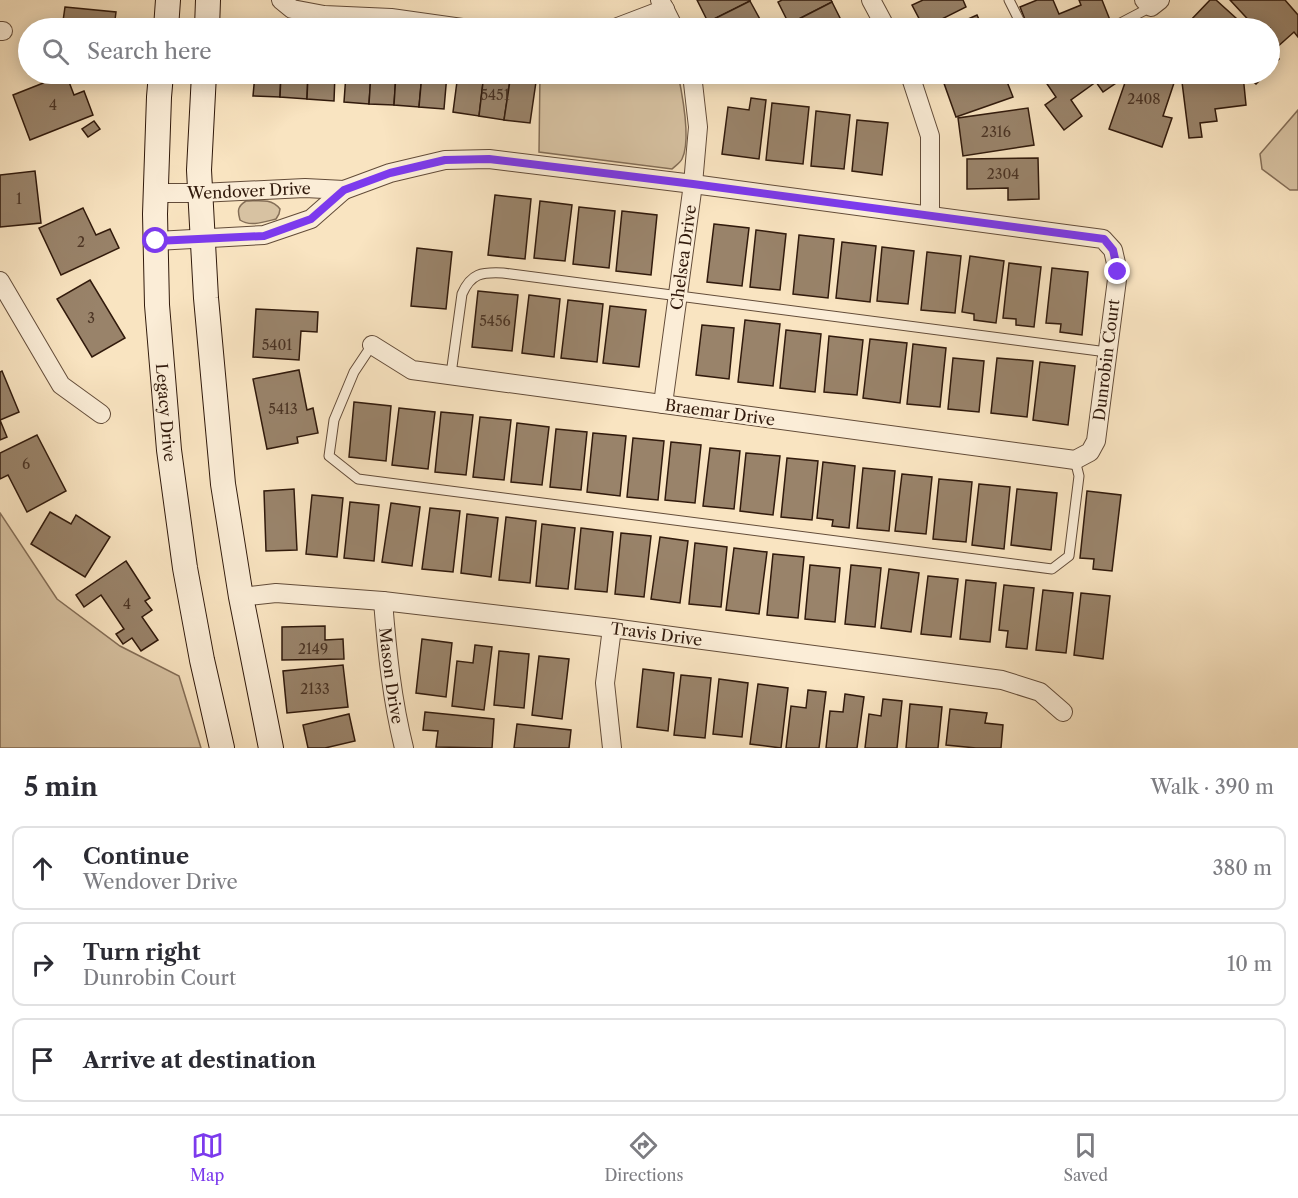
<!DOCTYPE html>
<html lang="en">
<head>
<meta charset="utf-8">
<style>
  body { margin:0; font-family:"Libre Caslon Text",serif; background:#f2f2f3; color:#2b2b33 }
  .stop { position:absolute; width:18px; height:18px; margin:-14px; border:4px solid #7c3aed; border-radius:50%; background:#fff }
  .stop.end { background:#7c3aed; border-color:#fff; box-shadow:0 2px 6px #0008 }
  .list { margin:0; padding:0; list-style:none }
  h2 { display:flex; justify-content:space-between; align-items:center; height:78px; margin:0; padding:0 24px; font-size:26px }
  h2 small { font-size:20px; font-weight:400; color:#7c7c81 }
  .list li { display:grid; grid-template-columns:39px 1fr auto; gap:18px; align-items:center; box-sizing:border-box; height:84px; margin:0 12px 12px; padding:0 12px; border:2px solid #e1e1e2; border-radius:12px }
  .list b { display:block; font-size:22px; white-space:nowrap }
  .list p { margin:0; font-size:20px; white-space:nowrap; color:#7c7c81 }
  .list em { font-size:20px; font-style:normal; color:#7c7c81 }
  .icon { flex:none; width:33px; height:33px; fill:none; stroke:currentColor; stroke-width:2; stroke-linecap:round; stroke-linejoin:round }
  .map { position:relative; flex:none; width:1298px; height:748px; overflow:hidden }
  .search { position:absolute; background:#fff; box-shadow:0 3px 15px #0003; left:18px; right:18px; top:18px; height:66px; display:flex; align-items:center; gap:15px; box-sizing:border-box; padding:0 21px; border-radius:33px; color:#7c7c81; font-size:22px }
  .sheet { height:366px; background:#fff }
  nav { display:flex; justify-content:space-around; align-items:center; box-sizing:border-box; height:84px; border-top:2px solid #e1e1e2; background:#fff; font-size:16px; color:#7c7c81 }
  nav a { display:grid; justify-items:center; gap:3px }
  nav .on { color:#7c3aed }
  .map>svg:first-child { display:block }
  .green { fill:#d7c2a2; stroke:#846e57; stroke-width:1.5 }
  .building { fill:#99836a; stroke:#311a0c; stroke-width:1.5 }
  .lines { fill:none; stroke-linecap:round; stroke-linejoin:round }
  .service-casing { stroke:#634c39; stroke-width:11 }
  .minor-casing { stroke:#634c39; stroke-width:20 }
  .secondary-casing { stroke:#311a0c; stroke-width:26 }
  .service { stroke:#fbedd7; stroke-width:9 }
  .minor { stroke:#fbedd7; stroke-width:18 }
  .secondary { stroke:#fbedd7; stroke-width:24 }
  .route { stroke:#7c3aed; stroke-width:8 }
  .labels { text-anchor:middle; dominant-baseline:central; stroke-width:5; stroke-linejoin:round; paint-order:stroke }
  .number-label { font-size:14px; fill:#4b3424 }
  .street-label { font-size:16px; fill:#311a0c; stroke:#fbedd7 }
</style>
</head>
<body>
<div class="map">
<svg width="1298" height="748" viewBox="0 0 1298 748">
  <rect width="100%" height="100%" fill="#f9e4c1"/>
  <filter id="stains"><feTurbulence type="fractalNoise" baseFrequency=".00333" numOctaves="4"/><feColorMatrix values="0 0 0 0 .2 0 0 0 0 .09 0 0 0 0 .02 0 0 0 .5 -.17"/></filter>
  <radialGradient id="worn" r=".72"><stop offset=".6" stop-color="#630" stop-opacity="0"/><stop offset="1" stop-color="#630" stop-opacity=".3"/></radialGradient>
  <g class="green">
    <path d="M540 74H678C682 93 691 141 682 159 680 163 675 166 672 169L539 152Z"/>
    <polygon points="1298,110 1298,190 1290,190 1262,169 1260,154"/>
    <path d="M246 201C259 201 271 198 280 209L279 214 276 219C264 222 250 227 240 220 237 210 238 206 246 201Z"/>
    <polygon points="0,513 57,599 120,646 179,676 201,748 0,748"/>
  </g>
  <g class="building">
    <polygon points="697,0 750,0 750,1 708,22"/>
    <polygon points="782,0 831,0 832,2 789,24 778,2"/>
    <polygon points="923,0 963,0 966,7 924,28 912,5"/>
    <polygon points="1037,0 1053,0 1059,14 1081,5 1079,0 1102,0 1110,20 1090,28 1038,28 1036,24 1028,27 1020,7"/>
    <polygon points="1210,0 1216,0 1247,28 1196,28 1189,22"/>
    <polygon points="1230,0 1285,0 1298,15 1298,37 1294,32 1275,49 1270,43 1270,28 1256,28"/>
    <polygon points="750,1 762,23 751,28 712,28 708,22"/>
    <polygon points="832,2 843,24 835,28 791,28 789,24"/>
    <polygon points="65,7 116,12 114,28 62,28"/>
    <polygon points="977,15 983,28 948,28"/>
    <polygon points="1270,50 1279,59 1270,69"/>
    <polygon points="66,74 74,95 84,91 93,115 30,140 13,95"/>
    <polygon points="255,74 281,74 280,97 253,96"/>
    <polygon points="281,74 308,74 307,99 280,97"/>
    <polygon points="308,74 335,74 334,101 307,99"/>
    <polygon points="346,74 371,74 369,104 344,102"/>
    <polygon points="371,74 396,74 394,105 369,104"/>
    <polygon points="396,74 422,74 419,107 394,105"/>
    <polygon points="422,74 447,74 444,109 419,107"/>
    <polygon points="458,74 484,74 479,116 453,112"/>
    <polygon points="484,74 511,74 504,120 479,116"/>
    <polygon points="511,74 537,75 530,123 504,120"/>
    <polygon points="946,74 1004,74 1013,97 956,117 941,75"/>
    <polygon points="1050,74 1108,74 1116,83 1103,92 1096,82 1071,100 1082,116 1064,130 1045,105 1056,97 1043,78"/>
    <polygon points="1128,74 1149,74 1174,83 1163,116 1172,118 1162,147 1109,129"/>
    <polygon points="1181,74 1201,74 1202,80 1243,75 1246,105 1215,109 1217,121 1200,123 1202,137 1189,138"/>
    <polygon points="1244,74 1266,74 1256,84"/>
    <polygon points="751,98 766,100 759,159 722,154 728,107 749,110"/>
    <polygon points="772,103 809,107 803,164 766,160"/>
    <polygon points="1028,108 1034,145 963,156 958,118"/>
    <polygon points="816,111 850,115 844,169 811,166"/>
    <polygon points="857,120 888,123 882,175 852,171"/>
    <polygon points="94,121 100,129 88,137 82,129"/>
    <polygon points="1038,158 1039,199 1008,200 1008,188 967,189 967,159"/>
    <polygon points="35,171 41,223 0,227 0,175"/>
    <polygon points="495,195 531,199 525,259 488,255"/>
    <polygon points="540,201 572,205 565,261 534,258"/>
    <polygon points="579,207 615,211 609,268 573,264"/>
    <polygon points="83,208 96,235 110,229 119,248 61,275 39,228"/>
    <polygon points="622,211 657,215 651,275 616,271"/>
    <polygon points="714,224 749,228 742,286 707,282"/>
    <polygon points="756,230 786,234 780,290 750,287"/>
    <polygon points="799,235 834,239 828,298 793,294"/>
    <polygon points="842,242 876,246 870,302 836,298"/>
    <polygon points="882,247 914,251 908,304 877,301"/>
    <polygon points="417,248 452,252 446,309 411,306"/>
    <polygon points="927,252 961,256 955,313 921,310"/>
    <polygon points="970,256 1004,261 996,323 974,320 974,314 962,312"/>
    <polygon points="1009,263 1041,267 1034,327 1016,325 1016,319 1003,318"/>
    <polygon points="1052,268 1088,272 1082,335 1060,332 1061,324 1046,323"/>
    <polygon points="90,280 125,338 92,357 57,299"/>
    <polygon points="478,291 518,295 512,351 472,347"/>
    <polygon points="529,295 560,299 554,357 522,353"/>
    <polygon points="568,300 603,304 597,362 561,358"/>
    <polygon points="610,306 646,310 639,367 603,363"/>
    <polygon points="256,309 318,312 317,332 301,331 299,360 253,357"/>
    <polygon points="745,320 780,324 773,386 738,382"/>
    <polygon points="702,325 734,328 729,379 696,375"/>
    <polygon points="786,330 821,334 815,392 780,388"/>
    <polygon points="829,336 863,340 857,395 824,392"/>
    <polygon points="870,339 907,343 900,403 863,398"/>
    <polygon points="913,344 946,348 940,407 907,404"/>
    <polygon points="953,358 984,361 979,412 948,409"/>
    <polygon points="997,358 1033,361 1027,417 991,413"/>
    <polygon points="1040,362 1075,366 1068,425 1033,420"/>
    <polygon points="299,370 307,410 313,408 318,433 297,437 298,443 267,449 253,379"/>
    <polygon points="2,371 19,412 0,420 7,437 0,440 0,372"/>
    <polygon points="354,402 391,406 386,461 349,457"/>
    <polygon points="399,408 435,412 428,469 392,465"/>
    <polygon points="441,412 473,415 466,475 435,472"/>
    <polygon points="480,417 511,420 504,480 473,477"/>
    <polygon points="517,423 549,427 542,485 511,482"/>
    <polygon points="556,429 587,432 581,490 550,487"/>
    <polygon points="593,433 626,436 620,496 587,492"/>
    <polygon points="37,435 66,491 27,512 8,475 0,479 0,453"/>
    <polygon points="633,438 664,441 658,500 627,497"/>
    <polygon points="671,442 701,445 695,503 665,500"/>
    <polygon points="710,448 740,451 734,509 703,506"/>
    <polygon points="746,453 780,456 773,515 740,511"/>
    <polygon points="787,458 818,461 812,520 781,517"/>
    <polygon points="823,462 855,466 849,528 832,526 833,520 817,518"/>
    <polygon points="863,468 895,471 889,531 857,528"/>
    <polygon points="902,474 932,477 926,534 895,531"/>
    <polygon points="939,479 972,482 966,542 933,539"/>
    <polygon points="979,484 1010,487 1004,549 972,545"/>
    <polygon points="294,489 297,550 266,551 264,491"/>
    <polygon points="1017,489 1057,493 1051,550 1011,545"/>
    <polygon points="1087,491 1121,495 1112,571 1093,569 1094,559 1080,558"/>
    <polygon points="312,495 343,498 337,557 306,554"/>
    <polygon points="350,502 379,505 374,561 344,558"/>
    <polygon points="391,503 420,507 412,566 382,562"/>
    <polygon points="430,508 460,511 453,572 422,569"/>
    <polygon points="50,512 71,524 76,515 110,537 85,577 31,544"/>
    <polygon points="467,514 498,518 491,577 461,573"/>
    <polygon points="506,517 536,521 530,583 499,580"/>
    <polygon points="542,524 575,528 568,589 536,586"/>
    <polygon points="581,528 613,532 607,592 575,589"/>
    <polygon points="621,533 651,536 644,597 615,594"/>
    <polygon points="660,537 688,541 680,603 651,599"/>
    <polygon points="695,543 727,547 721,607 689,604"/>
    <polygon points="734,548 767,552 759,614 726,610"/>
    <polygon points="773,554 804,557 798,618 767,615"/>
    <polygon points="126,561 150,598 145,601 152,610 142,617 158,640 141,651 132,638 123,644 116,634 124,629 101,595 84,607 76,595"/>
    <polygon points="810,565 840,568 835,622 805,619"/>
    <polygon points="851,565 881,568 875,627 845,624"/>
    <polygon points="889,569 919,573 911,632 881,628"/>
    <polygon points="928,576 958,579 951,637 921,634"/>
    <polygon points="966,580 996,583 990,642 960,639"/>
    <polygon points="1004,585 1034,588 1027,649 1006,647 1008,631 999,630"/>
    <polygon points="1043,590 1073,593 1066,653 1036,650"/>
    <polygon points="1081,593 1110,596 1103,659 1074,655"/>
    <polygon points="325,626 325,640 343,639 344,659 282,660 282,627"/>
    <polygon points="422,639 452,643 446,697 416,693"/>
    <polygon points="475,645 492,647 484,710 452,706 457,661 473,663"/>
    <polygon points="499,651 529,654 524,708 494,705"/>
    <polygon points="539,656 569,659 562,719 532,715"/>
    <polygon points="343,665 348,707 287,713 283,671"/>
    <polygon points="643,669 674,673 668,731 637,727"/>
    <polygon points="681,675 711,678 705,738 674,735"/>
    <polygon points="719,679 748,683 742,737 713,734"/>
    <polygon points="758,684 788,688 781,748 750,744"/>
    <polygon points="808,690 826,692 819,748 786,748 791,706 806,708"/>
    <polygon points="845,694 864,697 857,748 826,748 830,711 843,712"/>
    <polygon points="883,699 902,701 897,748 865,748 869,714 881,716"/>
    <polygon points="910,704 942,707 938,748 906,748"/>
    <polygon points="950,709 987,713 985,723 1003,725 1001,748 976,748 946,745"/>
    <polygon points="425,712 494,719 492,748 436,747 438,731 423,730"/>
    <polygon points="349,714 355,741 325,748 308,748 303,725"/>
    <polygon points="517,724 571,730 569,748 514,748"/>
  </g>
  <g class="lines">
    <defs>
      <g id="service">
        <polyline points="1009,0 1023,28"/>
        <polyline points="1111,28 1151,7"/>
        <polyline points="372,345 354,372 334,420 329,456 358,479 1052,569 1069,556 1079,476 1075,460"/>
        <path d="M451 374 462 294C471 273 482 272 503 273L1107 352"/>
      </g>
      <g id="minor">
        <polyline points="281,0 292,9 324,15 391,18 462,28"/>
        <polyline points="660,0 674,28"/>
        <polyline points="871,0 886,28"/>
        <polyline points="1144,0 1151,7 1160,0"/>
        <polyline points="615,28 665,9"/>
        <polyline points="0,31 3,31"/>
        <polyline points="909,74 912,81 930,136 930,215"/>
        <path id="s1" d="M155 193H200L305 188 344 190 390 173 445 160 489 159 693 184 1103 239 1113 250 1118 272 1096 441 1090 452 1075 460 412 370 372 345"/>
        <polyline points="156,241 264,235 311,219 344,190"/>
        <polyline points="0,281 61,385 101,414"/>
        <path id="s2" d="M663 404 693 184 698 127 692 74"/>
        <path id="s3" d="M241 597 276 593 383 601 612 628 1002 680 1040 692 1063 712"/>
        <path id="s4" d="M383 601C387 651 392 700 404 748"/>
        <polyline points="612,748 605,683 612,628"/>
      </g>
      <g id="secondary">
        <polyline points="166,28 168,0"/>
        <polyline points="207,28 208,0"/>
        <path id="s5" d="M161 74 159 97 155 214 157 305 169 450 185 568 202 660 222 748"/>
        <polyline points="204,74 199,170 206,298 223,484 241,597 271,748"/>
      </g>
    </defs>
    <use href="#service" class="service-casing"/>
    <use href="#minor" class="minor-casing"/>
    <use href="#secondary" class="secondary-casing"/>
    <use href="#service" class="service"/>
    <use href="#minor" class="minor"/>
    <use href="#secondary" class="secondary"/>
  </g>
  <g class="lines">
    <polyline class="route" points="156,241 264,236 311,219 344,190 390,173 445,160 489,159 693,184 1104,239 1113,250 1118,272"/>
  </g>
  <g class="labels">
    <g class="number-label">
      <text x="495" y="95">5451</text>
      <text x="1144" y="99">2408</text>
      <text x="53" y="105">4</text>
      <text x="996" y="132">2316</text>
      <text x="1003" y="174">2304</text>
      <text x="19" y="199">1</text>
      <text x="81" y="242">2</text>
      <text x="91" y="318">3</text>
      <text x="495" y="321">5456</text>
      <text x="277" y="345">5401</text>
      <text x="283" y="409">5413</text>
      <text x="26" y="464">6</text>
      <text x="127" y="604">4</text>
      <text x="313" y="649">2149</text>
      <text x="315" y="689">2133</text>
    </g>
    <g class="street-label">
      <text stroke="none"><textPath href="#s1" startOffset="94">Wendover Drive</textPath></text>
      <text stroke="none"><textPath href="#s2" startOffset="148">Chelsea Drive</textPath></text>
      <text transform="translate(1106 360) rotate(-83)">Dunrobin Court</text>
      <text transform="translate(720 412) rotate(8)">Braemar Drive</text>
      <text stroke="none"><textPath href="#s5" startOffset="339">Legacy Drive</textPath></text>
      <text stroke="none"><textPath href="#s3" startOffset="418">Travis Drive</textPath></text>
      <text stroke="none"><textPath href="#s4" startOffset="75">Mason Drive</textPath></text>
    </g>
  </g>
  <rect width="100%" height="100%" filter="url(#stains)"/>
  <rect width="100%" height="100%" fill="url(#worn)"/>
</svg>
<div class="stop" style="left:156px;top:241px"></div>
<div class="stop end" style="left:1118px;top:272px"></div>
<div class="search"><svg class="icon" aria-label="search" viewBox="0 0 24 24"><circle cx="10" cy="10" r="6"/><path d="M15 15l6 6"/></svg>Search here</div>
</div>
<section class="sheet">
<h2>5 min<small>Walk · 390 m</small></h2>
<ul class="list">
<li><svg class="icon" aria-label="ahead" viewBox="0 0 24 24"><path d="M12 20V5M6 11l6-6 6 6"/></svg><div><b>Continue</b><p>Wendover Drive</p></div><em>380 m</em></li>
<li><svg class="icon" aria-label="right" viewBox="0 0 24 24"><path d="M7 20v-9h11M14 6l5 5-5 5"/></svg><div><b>Turn right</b><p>Dunrobin Court</p></div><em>10 m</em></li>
<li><svg class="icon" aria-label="arrive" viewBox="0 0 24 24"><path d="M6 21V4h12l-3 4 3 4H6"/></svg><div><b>Arrive at destination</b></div></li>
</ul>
</section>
<nav>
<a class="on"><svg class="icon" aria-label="map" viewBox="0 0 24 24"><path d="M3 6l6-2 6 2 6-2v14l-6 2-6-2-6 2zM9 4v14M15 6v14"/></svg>Map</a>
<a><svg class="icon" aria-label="directions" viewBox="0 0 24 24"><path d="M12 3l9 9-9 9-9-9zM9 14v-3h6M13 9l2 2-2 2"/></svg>Directions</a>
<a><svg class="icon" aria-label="saved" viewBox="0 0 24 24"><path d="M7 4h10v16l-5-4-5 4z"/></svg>Saved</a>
</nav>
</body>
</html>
